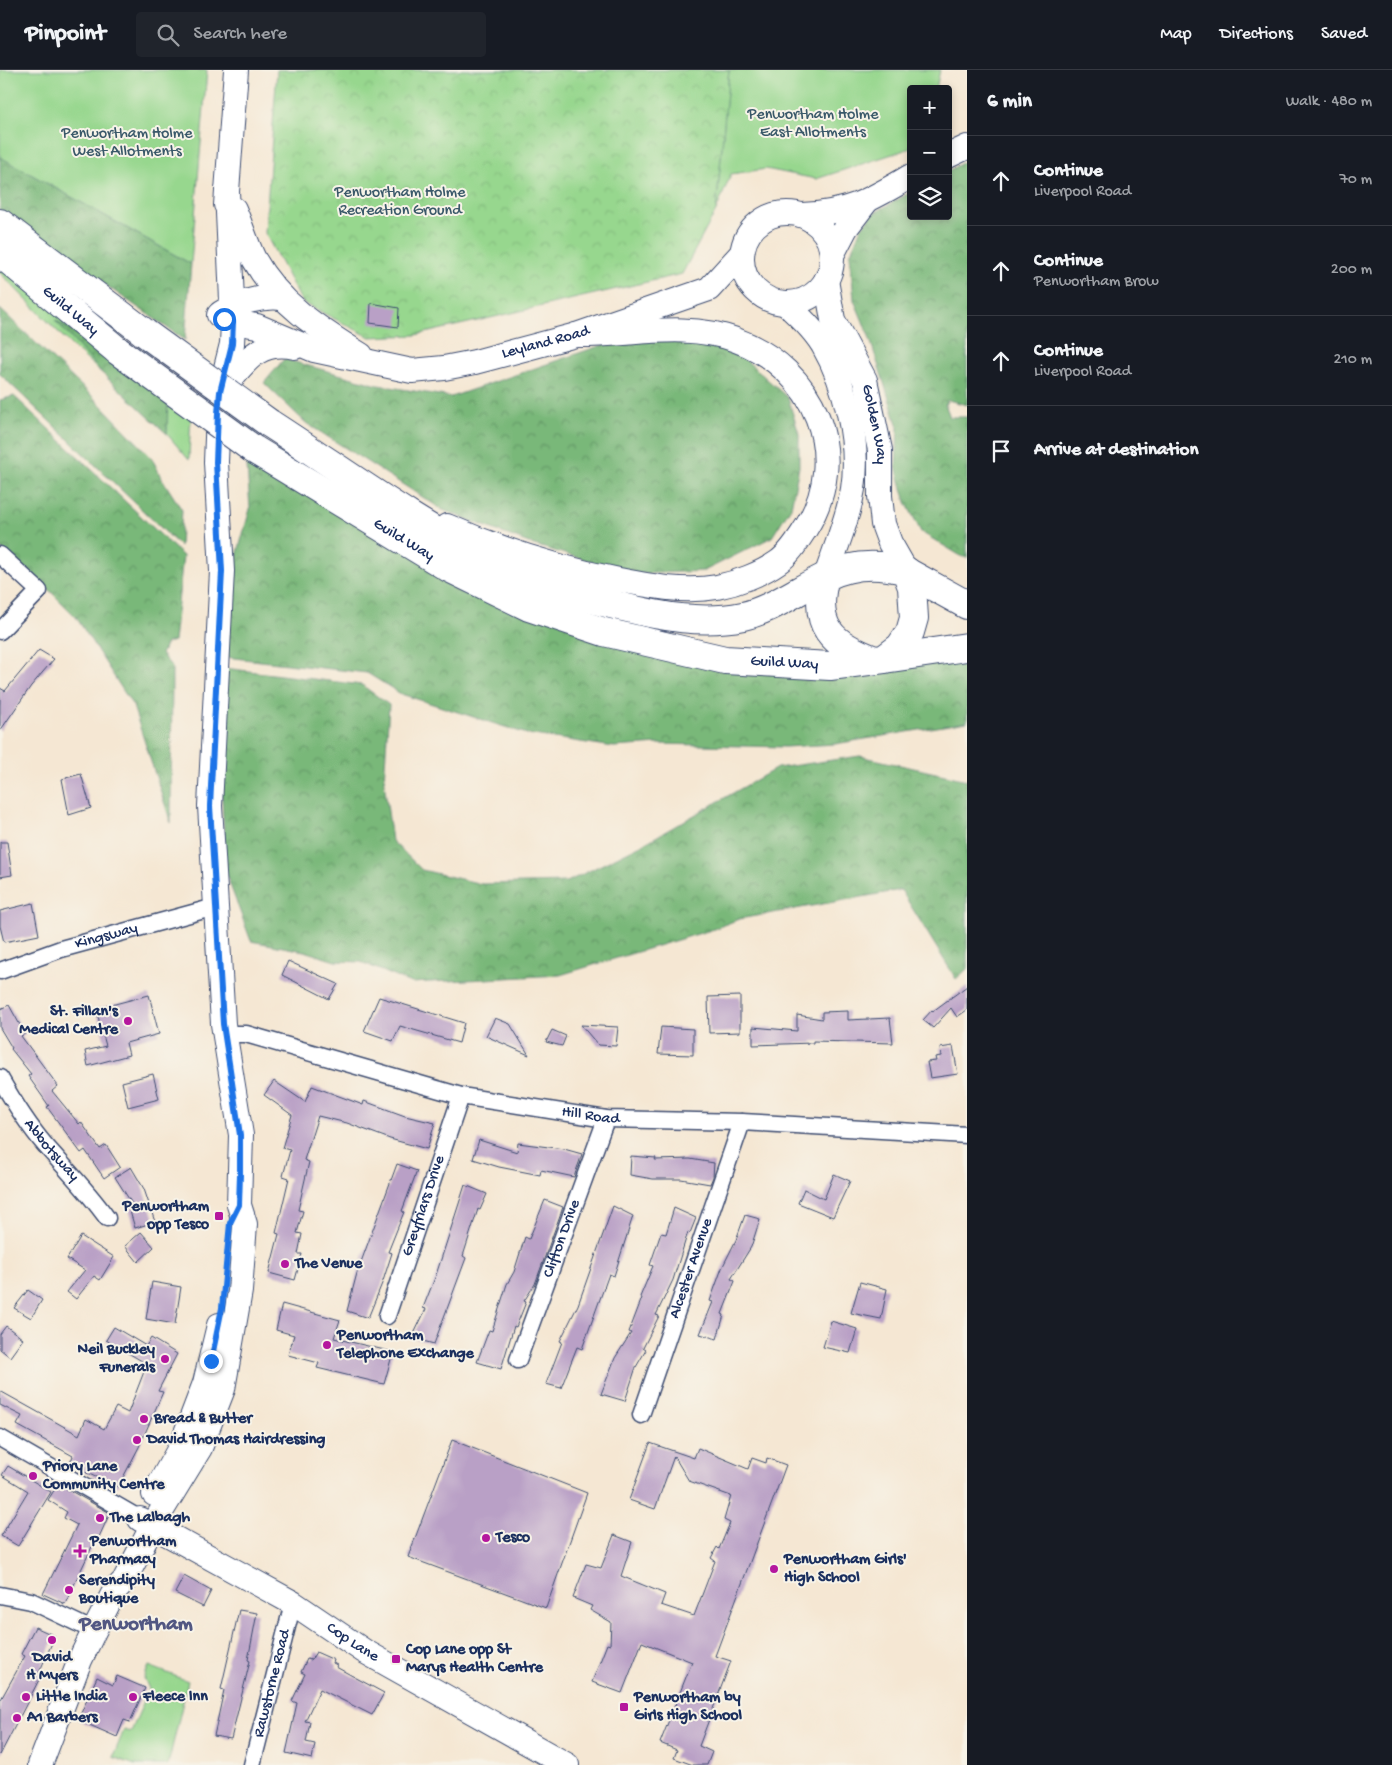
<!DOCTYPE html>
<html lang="en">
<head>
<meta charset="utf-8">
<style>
  body { margin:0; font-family:"Gochi Hand",sans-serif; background:#20242c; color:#f1f3f6 }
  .controls { position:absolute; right:15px; top:15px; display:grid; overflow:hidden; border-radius:5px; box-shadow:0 2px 8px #0003 }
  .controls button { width:45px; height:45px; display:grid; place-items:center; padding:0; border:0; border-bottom:1px solid #363941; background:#171b24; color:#f1f3f6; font:25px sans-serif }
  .stop { position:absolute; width:15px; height:15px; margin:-11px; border:4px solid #1a73e8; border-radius:50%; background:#fff }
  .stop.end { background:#1a73e8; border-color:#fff; box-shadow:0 1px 5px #0008 }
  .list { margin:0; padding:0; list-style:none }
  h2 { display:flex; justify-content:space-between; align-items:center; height:65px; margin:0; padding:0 20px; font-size:21px }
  h2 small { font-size:16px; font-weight:400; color:#9ea1a6 }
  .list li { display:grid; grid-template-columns:32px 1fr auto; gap:15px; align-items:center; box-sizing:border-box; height:90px; padding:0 20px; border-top:1px solid #363941 }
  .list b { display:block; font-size:19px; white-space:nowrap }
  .list p { margin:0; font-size:16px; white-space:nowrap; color:#9ea1a6 }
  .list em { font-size:16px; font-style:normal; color:#9ea1a6 }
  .icon { flex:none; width:28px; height:28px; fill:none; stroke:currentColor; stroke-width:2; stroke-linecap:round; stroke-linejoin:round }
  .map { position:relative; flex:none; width:967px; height:1695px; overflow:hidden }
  header { display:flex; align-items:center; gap:30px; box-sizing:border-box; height:70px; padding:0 25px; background:#171b24; border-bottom:1px solid #363941 }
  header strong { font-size:24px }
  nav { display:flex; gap:28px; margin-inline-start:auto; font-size:18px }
  .search { width:350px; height:45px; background:#20242c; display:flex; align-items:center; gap:12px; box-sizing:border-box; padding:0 18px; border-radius:5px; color:#9ea1a6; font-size:19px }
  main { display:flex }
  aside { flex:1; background:#171b24 }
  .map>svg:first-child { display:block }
  .green { fill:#97d78e; stroke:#598376 }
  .forest { fill:url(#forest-crowns); stroke:#4a746c }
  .park { fill:url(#park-crowns); stroke:#598376 }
  .building { fill:#b9a0c6 }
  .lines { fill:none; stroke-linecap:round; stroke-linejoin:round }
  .street-casing { stroke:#3c4b70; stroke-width:19 }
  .secondary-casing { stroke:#3c4b70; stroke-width:26 }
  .highway-casing { stroke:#3c4b70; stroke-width:30 }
  .street { stroke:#fff; stroke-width:16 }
  .secondary { stroke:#fff; stroke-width:24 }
  .highway { stroke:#fff; stroke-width:28 }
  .highway-bridge-casing { stroke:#3c4b70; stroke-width:30; stroke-linecap:butt }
  .highway-bridge { stroke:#fff; stroke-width:28 }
  .route { stroke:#1a73e8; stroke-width:6 }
  .poi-dot { fill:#b5179e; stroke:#f7f3e8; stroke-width:2 }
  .labels { text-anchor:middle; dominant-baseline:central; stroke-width:4; stroke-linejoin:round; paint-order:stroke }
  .park-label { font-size:16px; fill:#3a596a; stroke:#f7f3e8 }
  .street-label { font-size:16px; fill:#1b2f5e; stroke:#f7f3e8 }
  .poi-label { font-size:16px; font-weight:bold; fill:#1b2f5e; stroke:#f7f3e8; text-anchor:start }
  .district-label { font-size:21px; font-weight:bold; fill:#525782; stroke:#f7f3e8 }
</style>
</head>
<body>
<header>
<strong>Pinpoint</strong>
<div class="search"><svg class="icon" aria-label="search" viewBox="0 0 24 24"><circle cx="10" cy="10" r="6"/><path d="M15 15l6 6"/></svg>Search here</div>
<nav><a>Map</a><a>Directions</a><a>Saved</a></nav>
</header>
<main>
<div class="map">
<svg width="967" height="1695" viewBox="0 0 967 1695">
  <defs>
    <pattern id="forest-crowns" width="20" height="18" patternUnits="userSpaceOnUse" patternTransform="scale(1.25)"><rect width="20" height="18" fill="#79b879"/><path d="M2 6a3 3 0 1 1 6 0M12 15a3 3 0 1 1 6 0" fill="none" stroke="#629666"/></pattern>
    <pattern id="park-crowns" width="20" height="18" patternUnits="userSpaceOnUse" patternTransform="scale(1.25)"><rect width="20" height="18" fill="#97d78e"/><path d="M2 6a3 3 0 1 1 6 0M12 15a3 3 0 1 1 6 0" fill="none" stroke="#82b97d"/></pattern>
  </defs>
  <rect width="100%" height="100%" fill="#f7f3e8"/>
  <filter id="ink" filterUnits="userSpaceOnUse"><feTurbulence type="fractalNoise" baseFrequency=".02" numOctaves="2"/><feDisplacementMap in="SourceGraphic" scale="10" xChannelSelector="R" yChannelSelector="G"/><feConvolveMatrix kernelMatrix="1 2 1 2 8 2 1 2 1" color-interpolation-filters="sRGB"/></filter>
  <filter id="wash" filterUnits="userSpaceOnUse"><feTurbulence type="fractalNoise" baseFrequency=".0096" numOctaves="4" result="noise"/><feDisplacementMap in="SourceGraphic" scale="20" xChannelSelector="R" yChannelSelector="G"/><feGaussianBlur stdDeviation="1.12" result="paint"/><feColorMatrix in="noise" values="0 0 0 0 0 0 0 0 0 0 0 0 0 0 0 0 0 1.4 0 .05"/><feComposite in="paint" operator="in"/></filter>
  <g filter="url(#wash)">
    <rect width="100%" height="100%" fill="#f5e7d3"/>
    <g class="green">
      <polygon points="0,0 207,0 191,194 0,87"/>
      <polygon points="729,0 940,0 936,19 911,19 911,78 816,109 766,99 731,104 716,141"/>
      <polygon points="0,197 135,301 57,251 104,305 72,276 0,203"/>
      <polygon points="168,324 191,340 189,390 167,364"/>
      <polygon points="149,1596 188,1611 168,1695 135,1695 113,1687 124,1660 131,1662 149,1619 144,1608"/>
    </g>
    <g class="forest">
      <polygon points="0,87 191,194 185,270 0,142"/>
      <polygon points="967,90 967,335 948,330 945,334 950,347 967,347 967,488 961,486 921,462 906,432 896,397 898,357 869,266 854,230 850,185 861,158 874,143 911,122 911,146 948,146 948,101"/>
      <polygon points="0,239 95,329 152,388 161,407 182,440 180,476 0,304"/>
      <polygon points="55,250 168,324 167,364 104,305"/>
      <polygon points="678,268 737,282 788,328 799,364 799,397 791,437 772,467 704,501 634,504 534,475 443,440 306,353 264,313 284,289 378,315 451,327 611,272"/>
      <polygon points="14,326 183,486 174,571 167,573 161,584 172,597 171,753 133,636 76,547 49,520 0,478 0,330"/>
      <polygon points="246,381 680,589 967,586 967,652 835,674 785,677 659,674 614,677 527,664 401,624 367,603 225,587 232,503 250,439"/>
      <polygon points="224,598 362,615 389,635 384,712 392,771 422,800 482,814 567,812 647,772 777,698 860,686 967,710 967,899 956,909 901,820 739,849 711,860 560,905 411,913 361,892 335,891 304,881 251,871 226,804 220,691"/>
    </g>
    <polygon class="park" points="277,0 729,0 716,141 682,204 416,265 370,267 302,232 265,163"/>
    <g id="blocks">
      <g class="building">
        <polygon points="371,233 399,238 398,257 370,253"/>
        <polygon points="39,580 54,589 31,616 0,661 0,618 5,621"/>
        <polygon points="81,704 91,738 69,745 62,709"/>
        <polygon points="0,772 7,772 12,805 0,807"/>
        <polygon points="33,833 39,865 4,872 0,856 0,841"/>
        <polygon points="288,891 338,914 329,929 282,905"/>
        <polygon points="967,916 967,940 957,947 951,938 933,958 923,950 932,940 933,941"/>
        <polygon points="149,925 159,964 126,973 129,985 88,996 85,981 106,976 96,939"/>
        <polygon points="740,926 740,962 709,963 708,927"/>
        <polygon points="379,927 464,953 459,973 400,956 393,971 364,961"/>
        <polygon points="9,935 25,964 21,966 58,1016 52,1021 79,1054 81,1052 100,1079 106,1075 120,1097 104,1108 85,1080 81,1083 47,1037 49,1036 28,1006 31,1004 11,979 12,978 0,958 0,939"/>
        <polygon points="848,941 848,950 890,948 893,973 813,971 813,973 753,975 753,957 797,961 797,945 822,949 822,942"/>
        <polygon points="495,948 510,954 529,985 486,966"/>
        <polygon points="581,955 618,957 616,976 598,975"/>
        <polygon points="661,957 693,959 693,985 658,984"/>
        <polygon points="552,960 566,966 562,976 546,972"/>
        <polygon points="953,976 958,1004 930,1008 927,992 936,991 935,987 941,986 940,978"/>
        <polygon points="153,1004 159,1029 128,1037 122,1012"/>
        <polygon points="274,1011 305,1032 312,1016 363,1035 364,1031 405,1046 435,1053 427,1079 390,1069 347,1053 318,1046 304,1090 309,1092 298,1140 303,1141 297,1163 302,1164 298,1184 302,1184 295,1210 269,1203 279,1164 276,1163 289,1108 283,1106 290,1080 282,1078 292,1045 264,1025"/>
        <polygon points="479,1070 517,1082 518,1073 564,1079 582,1084 574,1107 541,1100 540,1105 499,1097 473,1089"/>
        <polygon points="631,1086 656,1088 655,1090 690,1089 714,1093 713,1107 710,1114 681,1109 653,1109 630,1105"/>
        <polygon points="397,1094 417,1101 402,1141 404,1142 388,1182 392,1183 383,1211 368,1248 347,1241 357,1203"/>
        <polygon points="131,1097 144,1119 155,1152 135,1158 129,1138 134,1137 115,1107"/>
        <polygon points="834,1104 850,1111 833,1147 798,1133 804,1119 824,1129"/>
        <polygon points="465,1115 487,1124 480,1140 478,1139 463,1186 466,1188 434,1274 412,1268 426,1239 423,1238 436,1205"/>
        <polygon points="545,1130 563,1137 535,1214 524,1231 526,1232 516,1257 514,1256 501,1299 477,1292 489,1260 492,1261 507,1214 514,1202 525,1167 529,1169"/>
        <polygon points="613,1136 633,1146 614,1206 609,1204 582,1279 577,1277 561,1318 546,1314 562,1272 560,1271 578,1235"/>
        <polygon points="674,1138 696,1148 690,1163 688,1162 673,1210 656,1245 659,1246 643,1278 646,1280 636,1297 625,1331 601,1324 615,1288 631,1263 629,1262 642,1228 640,1227 653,1196 650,1195 661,1163 666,1164"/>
        <polygon points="745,1145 760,1149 751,1177 731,1209 735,1211 722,1244 724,1245 717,1269 700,1264 713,1232 710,1231 722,1198 736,1170"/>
        <polygon points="141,1162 154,1177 138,1192 125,1176"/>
        <polygon points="81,1166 114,1187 100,1210 94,1206 76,1229 67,1222 85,1200 67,1189"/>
        <polygon points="152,1212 181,1217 175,1254 146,1249"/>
        <polygon points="860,1212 887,1219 881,1249 851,1243"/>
        <polygon points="28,1220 42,1230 31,1248 14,1238"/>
        <polygon points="282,1234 340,1250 334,1268 393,1282 384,1314 317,1298 319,1293 288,1285 294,1265 276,1260"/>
        <polygon points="831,1251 857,1259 850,1283 823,1277"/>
        <polygon points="6,1256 23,1269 10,1287 0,1279 0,1264"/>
        <polygon points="114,1257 146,1276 151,1268 177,1284 158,1321 163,1322 139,1377 118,1417 69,1395 73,1386 17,1355 22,1346 0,1335 0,1321 79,1365 86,1349 104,1359 116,1337 128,1343 147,1294 106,1270"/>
        <polygon points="452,1370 587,1423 546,1538 408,1487"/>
        <polygon points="650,1373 694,1388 698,1378 748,1399 752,1388 766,1393 767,1388 786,1395 715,1586 731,1591 699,1676 712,1682 707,1695 693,1695 674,1688 677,1680 660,1673 692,1592 642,1572 622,1623 592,1612 607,1574 610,1575 611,1552 590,1540 592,1536 573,1528 586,1494 601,1498 614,1465 632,1472 621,1506 665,1524 661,1535 694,1546 715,1491 711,1488 717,1477 719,1479 730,1453 724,1450 731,1426 689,1411 674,1386 655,1439 629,1430"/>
        <polygon points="8,1396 51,1422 18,1476 1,1466 28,1421 2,1405"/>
        <polygon points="58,1414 110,1443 99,1467 97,1466 65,1534 43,1524 77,1455 64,1448 67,1442 48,1430"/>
        <polygon points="184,1506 211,1521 203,1537 175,1523"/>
        <polygon points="239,1540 257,1543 248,1590 250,1591 231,1669 214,1666 224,1620 221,1619"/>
        <polygon points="35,1557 55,1566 39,1603 42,1604 0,1685 0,1631 25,1586 21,1584"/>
        <polygon points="316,1582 334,1590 333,1593 337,1595 336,1597 384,1623 372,1645 320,1619 305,1651 310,1652 306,1672 315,1674 312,1689 286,1683 297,1633 292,1631 305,1604 301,1602 307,1589 311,1590"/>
        <polygon points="117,1606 145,1618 130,1652 124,1650 117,1667 78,1650 97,1607 113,1615"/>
      </g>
    </g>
  </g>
  <g filter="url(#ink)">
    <use href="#blocks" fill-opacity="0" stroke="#3c4b70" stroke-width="1"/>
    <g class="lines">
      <defs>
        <g id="street">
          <polyline points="0,485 39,521 0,561"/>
          <path id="s1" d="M0 901 61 879 215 837"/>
          <path id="s2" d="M225 964H246L461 1026 606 1049 742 1052 967 1065"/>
          <path id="s3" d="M0 1008C13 1031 28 1055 45 1075 66 1099 88 1121 107 1148"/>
          <path id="s4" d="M387 1246 461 1026"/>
          <path id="s5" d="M518 1290 606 1049"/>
          <path id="s6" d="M641 1345 742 1052"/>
          <polyline points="0,1368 140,1449"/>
          <polyline points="0,1525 31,1531 94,1561"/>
          <path id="s7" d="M252 1695 293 1533"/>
        </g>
        <g id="secondary">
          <polyline points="948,86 967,77"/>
          <polyline points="226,135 236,0"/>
          <path d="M234 139C241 155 246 173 254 189 278 233 319 259 361 285"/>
          <circle cx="787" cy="188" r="45"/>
          <path d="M802 145C850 143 870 130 911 106"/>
          <polyline points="832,185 846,158 866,132"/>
          <path id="s8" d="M826 210 833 250 865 310 880 380V426L883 454 890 473 906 501"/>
          <path d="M785 233C799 246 813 259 823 275 846 315 860 373 853 419 848 448 836 477 826 506"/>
          <path d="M221 243C238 232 262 226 282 228"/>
          <path id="s9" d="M219 245 233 252 257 256 314 280 412 301 444 298 475 292 576 265 709 219 742 183"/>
          <path d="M224 317C245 292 259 269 295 277"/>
          <path d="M447 456C503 481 559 498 619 510 650 516 685 523 717 517 737 513 761 504 778 492 790 484 798 470 806 458 851 385 815 299 736 270 685 251 629 266 576 265"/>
          <polyline points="154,1424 181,1376 205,1313 219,1255"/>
          <path id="s10" d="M140 1449 293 1533 364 1581 567 1695"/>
          <polyline points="40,1695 80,1590 94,1561 115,1520 124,1511 153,1455 200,1378 223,1319 240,1221 245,1154 239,1135 241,1065 223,954 210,736 222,501 216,392 218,343 220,322 232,274 233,252 227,121"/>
        </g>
        <g id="highway">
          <polyline points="0,153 145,263"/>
          <path id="s11" d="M0 183 118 281"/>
          <path d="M269 353C342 400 413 453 491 492 532 512 579 527 623 537 662 547 703 554 743 546 771 540 799 519 825 507"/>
          <path id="s12" d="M253 379 449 498 529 537 604 562 725 590 830 596 884 589 900 577 910 562 914 548 912 517 906 501C879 493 851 494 825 507 812 556 831 574 875 590"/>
          <polyline points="907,502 967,535"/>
          <polyline points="884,589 967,577"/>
        </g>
      </defs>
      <use href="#street" class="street-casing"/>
      <use href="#secondary" class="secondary-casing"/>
      <use href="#highway" class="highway-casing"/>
      <use href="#street" class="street"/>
      <use href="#secondary" class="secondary"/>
      <use href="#highway" class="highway"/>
      <defs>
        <g id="highway-bridge">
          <polyline points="145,263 269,353"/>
          <polyline points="118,281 253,379"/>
        </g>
      </defs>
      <use href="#highway-bridge" class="highway-bridge-casing"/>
      <use href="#highway-bridge" class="highway-bridge"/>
    </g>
  </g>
  <g class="lines" filter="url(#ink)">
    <polyline class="route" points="211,1291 222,1238 230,1153 239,1135 240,1104 240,1065 223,954 210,736 222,501 216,392 218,343 220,322 232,274 233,252 224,249"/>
  </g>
  <g class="poi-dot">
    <circle cx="128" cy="951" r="5"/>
    <rect x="214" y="1141" width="10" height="10" rx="2.5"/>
    <circle cx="285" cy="1194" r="5"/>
    <circle cx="327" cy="1275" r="5"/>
    <circle cx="165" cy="1289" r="5"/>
    <circle cx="144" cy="1349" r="5"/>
    <circle cx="137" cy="1370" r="5"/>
    <circle cx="33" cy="1406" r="5"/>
    <circle cx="100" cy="1448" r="5"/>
    <circle cx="486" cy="1468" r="5"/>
    <path d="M77.5 1473.5h5v5h5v5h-5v5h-5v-5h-5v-5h5z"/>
    <circle cx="774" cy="1499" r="5"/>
    <circle cx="69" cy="1520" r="5"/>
    <circle cx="52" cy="1570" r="5"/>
    <rect x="391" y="1584" width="10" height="10" rx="2.5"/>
    <circle cx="26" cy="1627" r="5"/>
    <circle cx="133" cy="1627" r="5"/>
    <rect x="619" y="1632" width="10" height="10" rx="2.5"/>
    <circle cx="17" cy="1648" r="5"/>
  </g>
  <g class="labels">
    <g class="park-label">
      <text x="813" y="45">Penwortham Holme<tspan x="813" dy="18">East Allotments</tspan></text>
      <text x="127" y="64">Penwortham Holme<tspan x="127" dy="18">West Allotments</tspan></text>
      <text x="400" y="123">Penwortham Holme<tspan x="400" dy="18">Recreation Ground</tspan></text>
    </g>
    <g class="street-label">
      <text stroke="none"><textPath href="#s11" startOffset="91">Guild Way</textPath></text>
      <text stroke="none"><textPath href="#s9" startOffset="339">Leyland Road</textPath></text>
      <text stroke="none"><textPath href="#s8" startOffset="154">Golden Way</textPath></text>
      <text stroke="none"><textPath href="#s12" startOffset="176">Guild Way</textPath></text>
      <text stroke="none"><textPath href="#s12" startOffset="581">Guild Way</textPath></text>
      <text stroke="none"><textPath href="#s1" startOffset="112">Kingsway</textPath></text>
      <text stroke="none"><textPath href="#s2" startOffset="376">Hill Road</textPath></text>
      <text stroke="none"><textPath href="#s3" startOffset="89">Abbotsway</textPath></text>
      <text stroke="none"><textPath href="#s4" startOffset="116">Greyfriars Drive</textPath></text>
      <text stroke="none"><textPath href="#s5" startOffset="129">Clifton Drive</textPath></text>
      <text stroke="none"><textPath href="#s6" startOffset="155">Alcester Avenue</textPath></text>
      <text stroke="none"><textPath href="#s10" startOffset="246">Cop Lane</textPath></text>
      <text stroke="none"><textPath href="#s7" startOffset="84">Rawstorne Road</textPath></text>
    </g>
    <g class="poi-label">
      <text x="118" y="942" text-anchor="end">St. Fillan's<tspan x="118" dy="18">Medical Centre</tspan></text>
      <text x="209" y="1137" text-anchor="end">Penwortham<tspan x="209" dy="18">opp Tesco</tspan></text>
      <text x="295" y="1194">The Venue</text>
      <text x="337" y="1266">Penwortham<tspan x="337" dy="18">Telephone Exchange</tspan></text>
      <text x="155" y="1280" text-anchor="end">Neil Buckley<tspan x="155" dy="18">Funerals</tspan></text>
      <text x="154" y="1349">Bread &amp; Butter</text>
      <text x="147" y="1370">David Thomas Hairdressing</text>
      <text x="43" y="1397">Priory Lane<tspan x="43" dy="18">Community Centre</tspan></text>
      <text x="110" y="1448">The Lalbagh</text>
      <text x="496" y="1468">Tesco</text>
      <text x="90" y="1472">Penwortham<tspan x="90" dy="18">Pharmacy</tspan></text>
      <text x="784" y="1490">Penwortham Girls'<tspan x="784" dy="18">High School</tspan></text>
      <text x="79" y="1511">Serendipity<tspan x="79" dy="18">Boutique</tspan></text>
      <text x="406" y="1580">Cop Lane opp St<tspan x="406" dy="18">Marys Health Centre</tspan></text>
      <text x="52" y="1588" text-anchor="middle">David<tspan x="52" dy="18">H Myers</tspan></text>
      <text x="36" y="1627">Little India</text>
      <text x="143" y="1627">Fleece Inn</text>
      <text x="634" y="1628">Penwortham by<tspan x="634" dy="18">Girls High School</tspan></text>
      <text x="27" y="1648">A1 Barbers</text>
    </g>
    <g class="district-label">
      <text x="136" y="1555">Penwortham</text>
    </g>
  </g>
</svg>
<div class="controls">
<button>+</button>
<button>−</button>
<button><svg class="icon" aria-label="layers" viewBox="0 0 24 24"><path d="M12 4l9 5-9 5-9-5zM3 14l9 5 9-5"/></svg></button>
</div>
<div class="stop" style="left:224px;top:249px"></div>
<div class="stop end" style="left:211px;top:1291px"></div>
</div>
<aside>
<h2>6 min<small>Walk · 480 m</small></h2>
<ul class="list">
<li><svg class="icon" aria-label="ahead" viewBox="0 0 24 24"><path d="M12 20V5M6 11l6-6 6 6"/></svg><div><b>Continue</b><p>Liverpool Road</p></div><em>70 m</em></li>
<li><svg class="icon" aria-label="ahead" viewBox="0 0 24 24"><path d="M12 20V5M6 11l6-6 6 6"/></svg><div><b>Continue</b><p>Penwortham Brow</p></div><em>200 m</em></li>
<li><svg class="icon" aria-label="ahead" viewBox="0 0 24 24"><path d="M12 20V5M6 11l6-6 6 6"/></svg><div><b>Continue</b><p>Liverpool Road</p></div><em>210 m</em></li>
<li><svg class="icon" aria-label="arrive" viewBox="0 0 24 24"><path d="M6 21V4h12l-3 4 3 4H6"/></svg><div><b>Arrive at destination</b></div></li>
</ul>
</aside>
</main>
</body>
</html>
